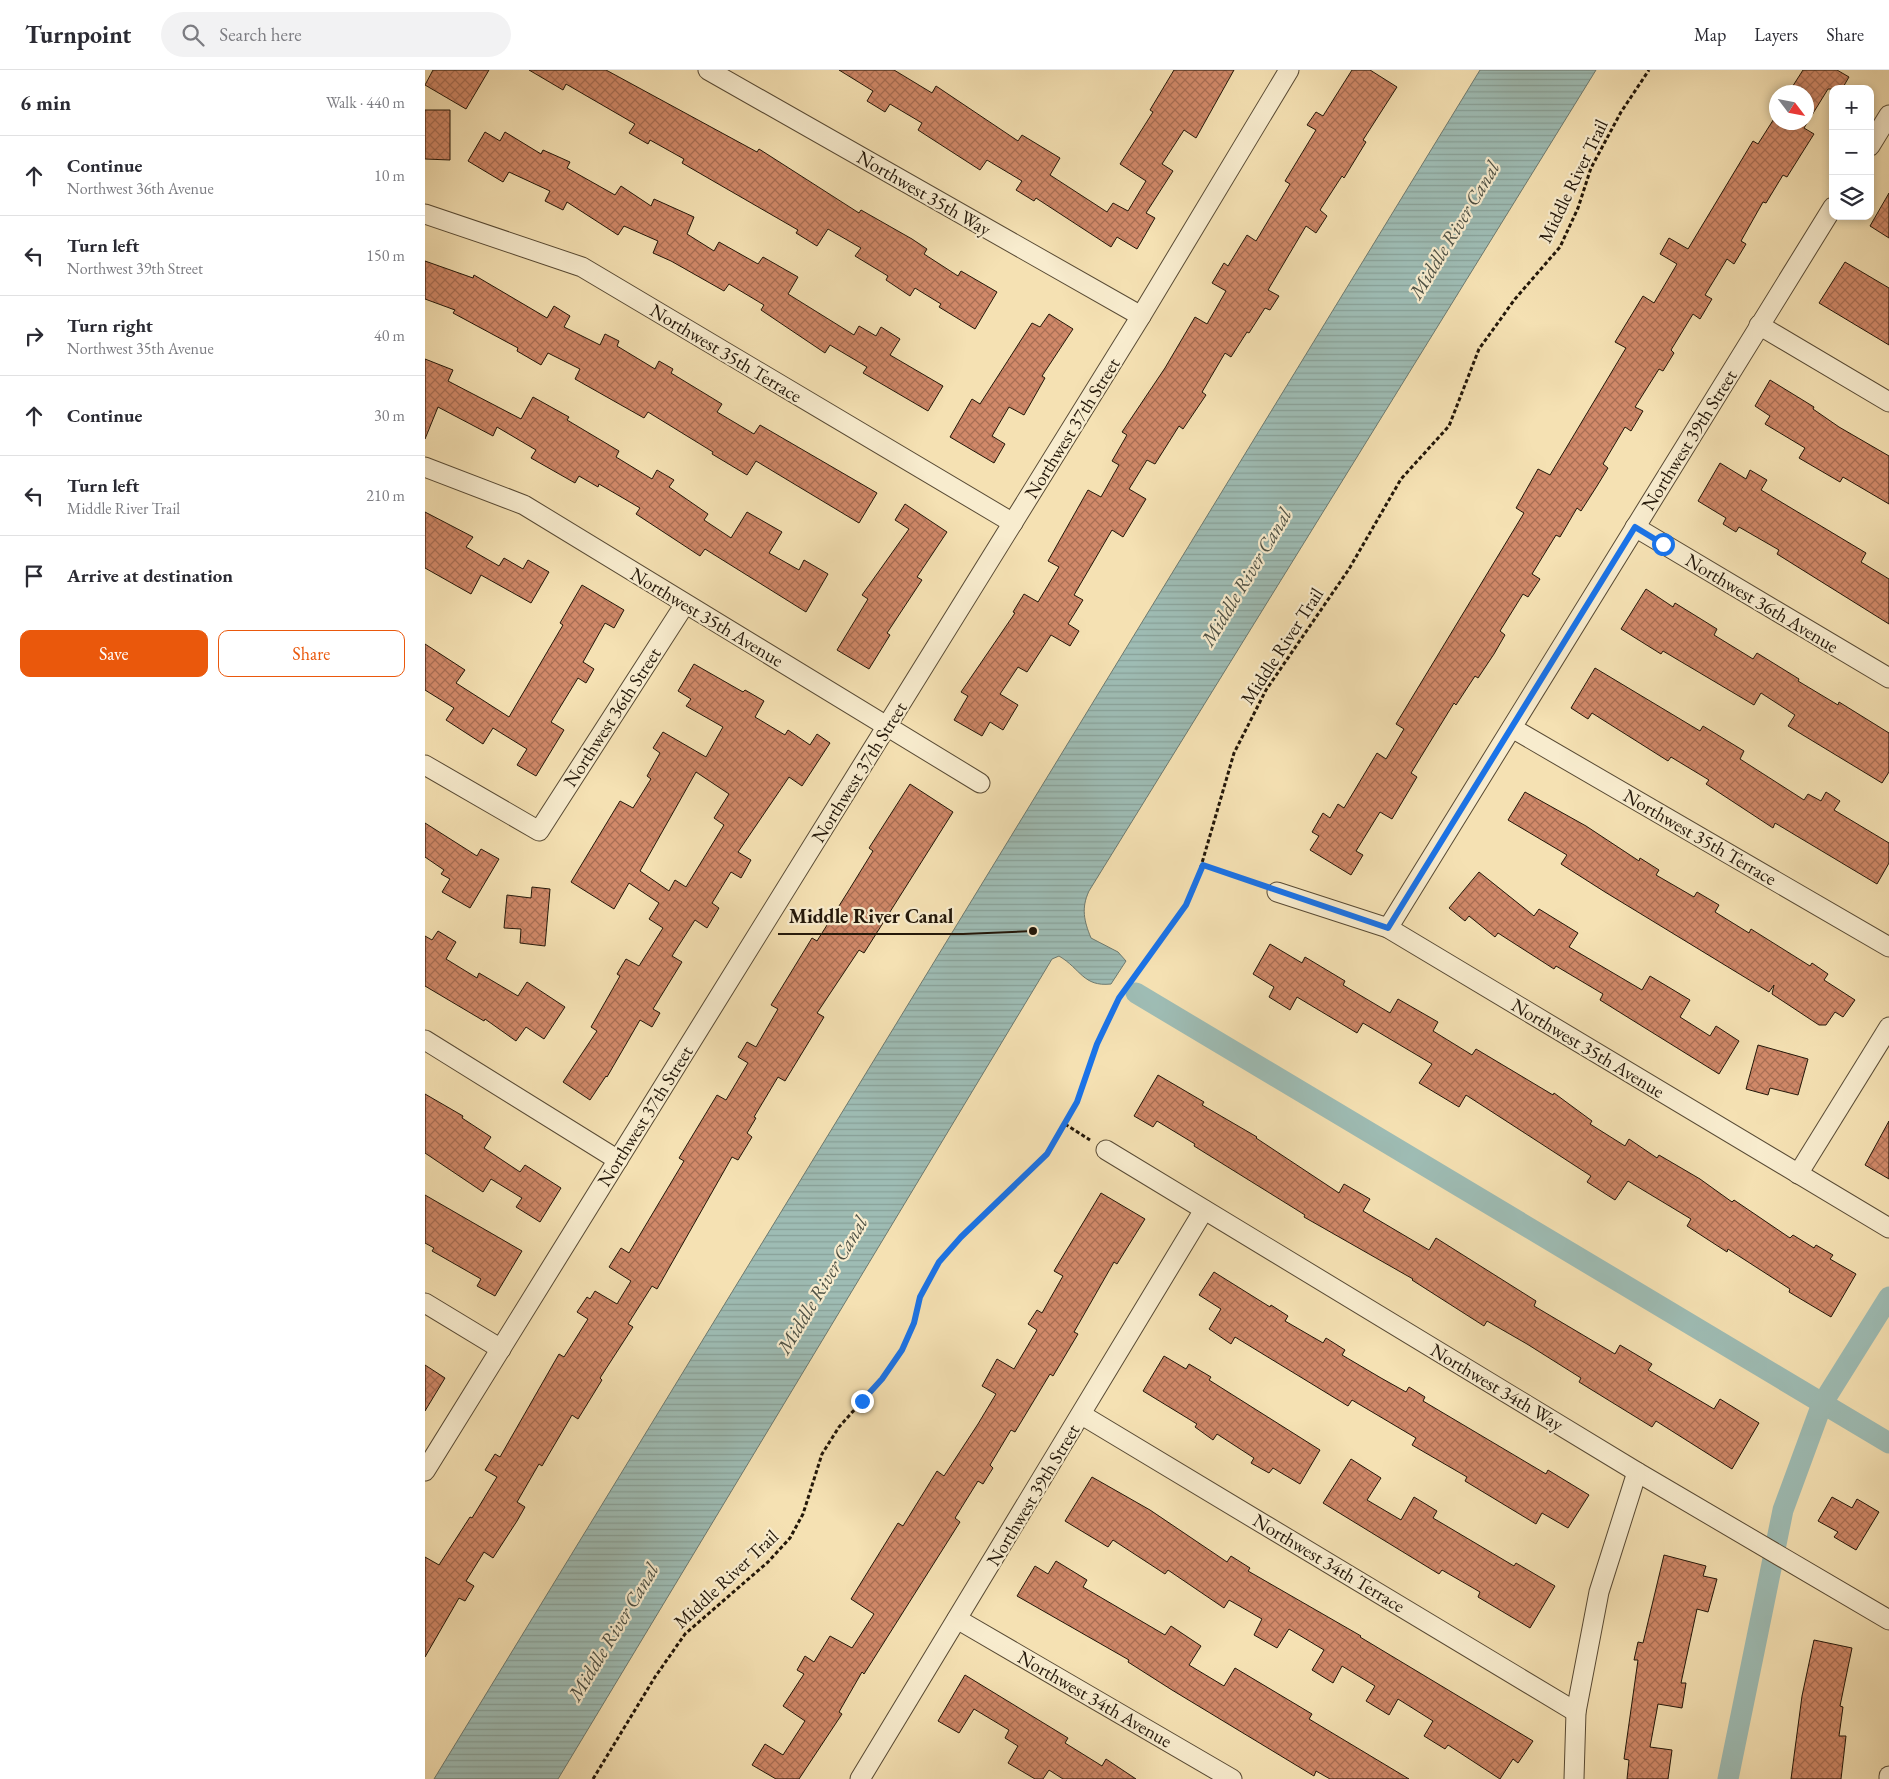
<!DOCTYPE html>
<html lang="en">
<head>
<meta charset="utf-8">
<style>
  body { margin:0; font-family:"EB Garamond",serif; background:#f2f2f3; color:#2b2b33 }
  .controls { position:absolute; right:15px; top:15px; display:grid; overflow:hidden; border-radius:10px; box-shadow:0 2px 8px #0003 }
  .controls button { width:45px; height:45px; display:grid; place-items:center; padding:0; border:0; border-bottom:1px solid #e1e1e2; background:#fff; color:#2b2b33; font:25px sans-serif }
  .compass { position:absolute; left:1344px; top:15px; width:45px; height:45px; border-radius:50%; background:#fff; box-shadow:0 2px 8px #0003; rotate:122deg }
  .stop { position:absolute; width:15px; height:15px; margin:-11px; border:4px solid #1a73e8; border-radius:50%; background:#fff }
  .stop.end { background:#1a73e8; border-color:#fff; box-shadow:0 1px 5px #0008 }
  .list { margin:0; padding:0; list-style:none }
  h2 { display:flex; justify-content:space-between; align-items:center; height:65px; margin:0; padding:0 20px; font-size:21px }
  h2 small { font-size:16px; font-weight:400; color:#7c7c81 }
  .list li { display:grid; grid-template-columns:32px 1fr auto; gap:15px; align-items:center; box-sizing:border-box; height:80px; padding:0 20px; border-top:1px solid #e1e1e2 }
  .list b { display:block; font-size:19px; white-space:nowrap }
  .list p { margin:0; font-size:16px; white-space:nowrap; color:#7c7c81 }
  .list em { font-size:16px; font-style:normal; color:#7c7c81 }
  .actions { display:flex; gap:10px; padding:15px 20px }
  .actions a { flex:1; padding:11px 0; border:1px solid #ea580c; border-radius:10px; text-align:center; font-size:18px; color:#ea580c }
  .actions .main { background:#ea580c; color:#fff }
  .icon { flex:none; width:28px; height:28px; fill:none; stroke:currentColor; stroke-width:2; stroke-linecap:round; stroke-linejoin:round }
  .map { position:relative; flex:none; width:1464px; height:1709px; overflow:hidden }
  header { display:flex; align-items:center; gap:30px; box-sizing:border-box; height:70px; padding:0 25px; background:#fff; border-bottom:1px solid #e1e1e2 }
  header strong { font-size:24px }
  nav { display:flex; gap:28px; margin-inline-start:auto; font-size:18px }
  .search { width:350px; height:45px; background:#f2f2f3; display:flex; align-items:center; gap:12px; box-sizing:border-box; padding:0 18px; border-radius:28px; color:#7c7c81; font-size:19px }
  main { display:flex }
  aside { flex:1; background:#fff }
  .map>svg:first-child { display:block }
  .water { fill:url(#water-rules); stroke:#6d7a70 }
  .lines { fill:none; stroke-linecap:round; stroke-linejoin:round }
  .canal { stroke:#9ebcb4; stroke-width:21 }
  .building { fill:url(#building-cross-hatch); stroke:#231709; fill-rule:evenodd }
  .street-casing { stroke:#584a34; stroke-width:21 }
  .path { stroke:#231709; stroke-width:3; stroke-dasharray:4 2.5; stroke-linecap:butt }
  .street { stroke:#f8ecce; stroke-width:19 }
  .route { stroke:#1a73e8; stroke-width:6 }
  .labels { text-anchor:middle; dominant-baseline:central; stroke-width:4.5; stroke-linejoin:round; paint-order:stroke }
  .street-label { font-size:19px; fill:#231709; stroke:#f8ecce }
  .water-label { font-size:20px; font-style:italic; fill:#4e5145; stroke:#f8ecce }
  .leader { fill:none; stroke:#231709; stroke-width:2 }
  .callout-dot { fill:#231709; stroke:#f8ecce; stroke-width:2 }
  .callout-label { font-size:20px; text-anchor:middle; font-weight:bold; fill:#231709; stroke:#f8ecce; stroke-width:4.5; stroke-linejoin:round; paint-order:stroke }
</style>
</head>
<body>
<header>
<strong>Turnpoint</strong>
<div class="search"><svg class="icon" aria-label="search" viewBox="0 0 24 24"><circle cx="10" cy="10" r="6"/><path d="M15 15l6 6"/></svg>Search here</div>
<nav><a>Map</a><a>Layers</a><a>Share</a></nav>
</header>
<main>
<aside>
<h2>6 min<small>Walk · 440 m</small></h2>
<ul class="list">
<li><svg class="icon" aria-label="ahead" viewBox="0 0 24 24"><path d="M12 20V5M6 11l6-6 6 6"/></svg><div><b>Continue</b><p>Northwest 36th Avenue</p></div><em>10 m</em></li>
<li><svg class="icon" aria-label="left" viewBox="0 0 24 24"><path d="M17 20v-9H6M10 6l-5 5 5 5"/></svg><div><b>Turn left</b><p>Northwest 39th Street</p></div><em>150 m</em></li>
<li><svg class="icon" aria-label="right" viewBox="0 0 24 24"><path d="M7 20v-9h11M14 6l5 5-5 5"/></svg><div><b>Turn right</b><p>Northwest 35th Avenue</p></div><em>40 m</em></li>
<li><svg class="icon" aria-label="ahead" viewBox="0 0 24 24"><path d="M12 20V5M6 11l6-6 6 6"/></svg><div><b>Continue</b></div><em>30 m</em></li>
<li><svg class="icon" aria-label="left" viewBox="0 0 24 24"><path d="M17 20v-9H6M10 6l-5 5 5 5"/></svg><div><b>Turn left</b><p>Middle River Trail</p></div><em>210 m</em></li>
<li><svg class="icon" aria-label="arrive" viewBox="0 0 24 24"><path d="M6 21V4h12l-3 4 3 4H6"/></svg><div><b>Arrive at destination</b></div></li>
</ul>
<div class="actions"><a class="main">Save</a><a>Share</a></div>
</aside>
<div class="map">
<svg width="1464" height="1709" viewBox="0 0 1464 1709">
  <defs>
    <pattern id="water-rules" width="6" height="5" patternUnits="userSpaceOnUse" patternTransform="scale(1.25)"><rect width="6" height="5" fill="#9ebcb4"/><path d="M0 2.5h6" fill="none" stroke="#88a199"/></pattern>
    <pattern id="building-cross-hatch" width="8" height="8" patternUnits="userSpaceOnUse" patternTransform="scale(1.25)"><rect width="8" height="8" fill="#d18969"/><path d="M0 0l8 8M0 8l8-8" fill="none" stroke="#a96f55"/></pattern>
  </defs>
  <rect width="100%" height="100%" fill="#f5e1b3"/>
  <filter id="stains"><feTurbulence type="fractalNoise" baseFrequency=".004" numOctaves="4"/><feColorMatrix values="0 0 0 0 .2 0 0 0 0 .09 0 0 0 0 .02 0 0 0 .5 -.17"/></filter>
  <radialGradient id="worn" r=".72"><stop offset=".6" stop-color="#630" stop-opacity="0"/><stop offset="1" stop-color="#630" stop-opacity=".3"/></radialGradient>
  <path class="water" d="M1055 0H1171L664 821C656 838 659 851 666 868L693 882 701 891 686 914C658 917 656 899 634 886L627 889 133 1709H9Z"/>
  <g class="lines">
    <g class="canal">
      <polyline points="711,923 1464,1373"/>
      <polyline points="1303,1709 1358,1440 1397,1334 1464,1227"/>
    </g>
  </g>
  <g class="building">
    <polygon points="8,0 64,0 41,39 0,15"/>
    <polygon points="104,0 181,0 332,82 334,79 434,143 436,140 487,169 502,179 499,184 533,206 536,201 572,222 550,259 514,237 516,234 490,218 485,226 461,210 463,206 430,186 436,178 403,159 392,176 371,163 373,160 257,93 259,89 225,70 223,74 204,63 210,54 141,14 138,20"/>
    <polygon points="414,0 469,0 507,23 511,16 593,71 597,65 635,88 625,105 682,142 688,133 703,141 721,111 695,94 728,42 725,40 749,0 809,0 771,68 759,60 737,94 748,101 721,143 730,148 712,179 692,167 686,177 611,128 609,131 591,120 597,111 562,90 555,100 493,60 497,53 465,34 460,42 442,31 448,21"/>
    <polygon points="927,0 945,0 972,17 938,70 941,72 919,108 917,106 895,140 902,146 891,163 881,156 843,220 854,226 845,240 840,238 824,263 822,262 806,287 800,283 777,322 781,325 758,359 754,356 730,394 722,390 704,419 721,429 698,467 687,460 649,525 658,530 643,554 654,561 645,576 626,565 602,602 593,597 575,624 593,635 578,660 565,652 557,666 529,650 543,626 536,622 590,543 588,542 599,524 613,532 634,497 623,491 663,420 676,427 694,395 687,391 702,365 697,362 740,298 770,247 782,254 801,221 787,213 799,193 803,196 822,165 831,171 865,114 860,111 891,60 882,55 891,42 898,46"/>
    <polygon points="1378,0 1412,0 1424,7 1417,19 1403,19 1379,58 1389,64 1377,83 1362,107 1358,105 1341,133 1338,132 1316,171 1321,174 1309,194 1302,189 1280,225 1287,229 1275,249 1268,244 1246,280 1249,283 1238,301 1234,299 1210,337 1218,341 1206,361 1200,357 1178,394 1183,398 1172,416 1156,441 1152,438 1135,467 1131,465 1107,504 1115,509 1103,527 1098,524 1075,561 1080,565 1069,584 1053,608 1050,606 1031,635 1029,633 986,703 992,707 967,749 955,742 931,781 938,785 926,805 885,780 894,766 887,762 898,743 905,748 913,734 919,738 952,683 961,689 979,659 971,654 1099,443 1091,438 1113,399 1125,405 1201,278 1190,272 1218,226 1229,233 1252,194 1235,184 1244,168 1263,179 1328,71 1333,74 1352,44 1352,52 1382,52 1382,22 1364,22"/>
    <polygon points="0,40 25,40 25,90 0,89"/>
    <polygon points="60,62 75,71 80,62 116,84 118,80 145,92 142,98 190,125 196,116 226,136 229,129 269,147 262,164 289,181 294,172 333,194 338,187 373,207 363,224 429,265 434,256 451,266 456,257 475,269 465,285 518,316 503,341 438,303 442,297 405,275 400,283 336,240 339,235 304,214 299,221 246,191 228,183 233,171 199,156 193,165 142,132 138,140 120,131 125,121 84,102 78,112 43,91"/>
    <polygon points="1464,123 1464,168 1445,156"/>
    <polygon points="0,191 48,208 49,205 122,248 129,236 145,246 139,257 175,275 180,264 194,271 192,276 230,299 234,291 248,299 246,303 297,334 292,342 329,364 335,355 452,423 434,453 331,391 322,405 287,384 288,382 223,342 219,348 150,309 155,299 123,283 116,295 92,281 93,278 28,243 30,240 0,229"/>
    <polygon points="1420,192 1464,218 1464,275 1394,233"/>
    <polygon points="624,244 648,259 617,306 620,308 599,345 584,337 567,366 580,374 569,393 525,367 547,329 555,334 607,253 615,257"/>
    <polygon points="0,289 28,300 23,311 96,349 108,327 144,347 142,350 194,381 191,387 227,409 232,400 249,410 244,417 283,444 279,450 306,468 322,442 357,462 344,483 374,500 379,490 403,504 381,542 280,479 275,486 211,444 215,438 174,414 173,417 154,406 150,413 106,388 111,380 72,357 68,366 13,337 0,369"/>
    <polygon points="1345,310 1389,337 1388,339 1414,357 1464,386 1464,434 1418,407 1415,412 1374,388 1380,378 1340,354 1345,346 1330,336"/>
    <polygon points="1295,393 1321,409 1325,400 1342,410 1336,420 1441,483 1436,492 1464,509 1464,554 1352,484 1354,480 1314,457 1311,462 1298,454 1301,448 1273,431"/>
    <polygon points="480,434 522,462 492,507 497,510 462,563 465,565 444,599 412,580 443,529 437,525 484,459 470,450"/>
    <polygon points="0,442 48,467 41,477 74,496 79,488 98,499 103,490 124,502 106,533 56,505 46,524 0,498"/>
    <polygon points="157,515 199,540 189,558 180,553 158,592 169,599 161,613 153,608 126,652 139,660 111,706 92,695 102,679 68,658 58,674 21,650 29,638 0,620 0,574 40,600 31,613 84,647 138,555 135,553"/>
    <polygon points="1221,519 1248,537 1250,533 1292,559 1289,565 1328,589 1332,583 1374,609 1373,611 1413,635 1414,632 1464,663 1464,702 1457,713 1363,656 1370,645 1336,623 1329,635 1238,581 1236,584 1196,559"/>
    <path d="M269 594 318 622 320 620 339 631 330 647 360 665 363 660 385 675 392 664 405 673 377 716 364 707 313 782 326 790 316 808 306 802 287 833 294 838 282 858 270 850 247 886 257 892 228 939 235 943 227 957 215 950 182 1007 181 1006 165 1030 138 1012 172 961 166 957 195 906 192 904 201 889 214 896 238 858 224 849 234 833 204 813 189 839 146 812 195 731 208 738 226 709 222 706 235 683 228 678 238 662 281 687 298 657 261 636 266 629 253 621ZM271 702 304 724 289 748 299 755 261 817 250 810 244 821 215 801Z"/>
    <polygon points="1170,598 1275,661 1278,656 1319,681 1315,689 1379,730 1383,724 1396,731 1401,722 1415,731 1409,740 1464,773 1464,793 1452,814 1350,753 1348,758 1281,714 1284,710 1246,687 1243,691 1167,643 1163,649 1146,638"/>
    <polygon points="485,714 528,742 439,883 434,880 392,943 399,947 360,1011 353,1007 329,1047 331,1048 322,1063 327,1067 313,1090 307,1087 240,1205 232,1219 227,1216 203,1254 208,1257 175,1308 177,1310 153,1349 147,1345 117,1396 114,1394 92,1432 100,1437 92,1451 68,1488 59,1482 41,1511 49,1516 40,1531 34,1528 0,1587 0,1487 14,1495 45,1447 47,1448 72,1407 60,1400 70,1384 75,1387 134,1284 139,1287 163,1249 152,1242 162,1227 165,1229 170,1221 192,1234 206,1211 184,1197 196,1178 204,1183 259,1091 254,1088 292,1025 301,1030 323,993 313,987 322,972 331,977 353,939 346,935 387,868 392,871 424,820 448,781 444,778"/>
    <polygon points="1100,722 1161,756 1214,791 1215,788 1234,800 1231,805 1269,827 1272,822 1294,835 1290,842 1324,863 1326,859 1385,896 1387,893 1403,904 1399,910 1430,930 1418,947 1410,942 1401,955 1394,955 1347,924 1349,915 1344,922 1180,822 1136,794 1142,785 1083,750"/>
    <polygon points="0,753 52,786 56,779 74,789 45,838 17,822 25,809 16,804 19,800 0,787"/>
    <polygon points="1054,802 1109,846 1114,839 1153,863 1144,877 1217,920 1225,906 1265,930 1255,947 1285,966 1291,956 1314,971 1294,1004 1175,930 1178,924 1131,896 1129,899 1073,863 1070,867 1044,846 1040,851 1024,838"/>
    <polygon points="107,817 125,819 120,876 95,873 96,859 79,858 82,825 106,828"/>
    <polygon points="13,861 31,872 21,889 52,908 54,903 93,926 102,912 140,937 119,969 101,957 91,971 60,949 59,951 0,916 0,866 7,870"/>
    <polygon points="845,874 877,893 880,887 920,911 918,915 965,943 973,929 1013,952 1008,961 1047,985 1051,979 1128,1025 1129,1023 1167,1051 1165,1054 1200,1076 1204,1069 1232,1088 1234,1085 1275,1109 1307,1132 1309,1130 1365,1168 1368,1165 1389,1178 1391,1175 1408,1185 1405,1189 1431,1204 1406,1247 1364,1222 1365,1219 1303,1179 1302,1182 1262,1156 1266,1149 1203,1111 1190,1130 1162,1112 1166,1106 1041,1025 1034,1037 994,1013 1007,994 938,953 932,963 872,927 865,940 844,927 849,917 828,904"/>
    <polygon points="1333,975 1383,989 1373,1025 1345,1018 1343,1025 1321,1019"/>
    <polygon points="733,1005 779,1032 777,1035 832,1067 831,1068 914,1123 919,1114 945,1129 938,1141 1004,1180 1011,1168 1111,1231 1109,1236 1190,1284 1195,1275 1227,1294 1223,1300 1289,1339 1295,1329 1334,1353 1307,1399 1231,1351 1227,1357 1154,1312 1156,1308 1102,1274 1062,1251 1059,1256 987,1210 988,1209 879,1147 880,1145 769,1076 770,1074 732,1051 728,1057 709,1046"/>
    <polygon points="0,1024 38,1046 37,1048 66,1067 59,1078 95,1102 100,1095 136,1118 115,1152 91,1137 97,1128 66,1109 58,1122 0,1083"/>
    <polygon points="1464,1051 1464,1109 1440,1095"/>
    <polygon points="676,1123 720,1149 692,1194 689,1192 649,1262 653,1264 628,1306 625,1304 590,1362 586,1360 565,1395 568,1398 558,1414 553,1411 530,1448 535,1452 439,1604 437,1602 414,1642 417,1644 374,1709 351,1709 327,1695 340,1674 358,1685 380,1651 358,1636 379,1604 372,1600 380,1586 389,1592 405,1566 427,1578 449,1544 426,1529 473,1453 478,1456 512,1401 519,1406 553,1354 571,1324 557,1316 572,1289 589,1299 612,1260 603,1254 612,1240 617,1243 638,1206 629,1201"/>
    <polygon points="0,1125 97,1181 70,1226 52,1216 56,1209 7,1181 9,1178 0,1173"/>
    <polygon points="789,1202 845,1237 846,1235 863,1246 860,1251 898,1273 901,1268 920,1280 917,1285 956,1308 981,1322 984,1317 1000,1327 998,1331 1121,1404 1123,1400 1164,1425 1143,1458 1117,1443 1111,1454 1040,1411 1042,1407 987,1375 991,1368 927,1330 923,1336 810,1267 806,1274 784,1259 796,1239 774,1225"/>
    <polygon points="739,1286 761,1299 764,1294 786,1307 784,1310 895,1380 875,1414 848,1398 844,1403 826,1393 829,1388 792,1364 788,1370 770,1357 772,1354 718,1321"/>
    <polygon points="0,1295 20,1308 0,1341"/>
    <polygon points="926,1389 956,1408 942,1430 976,1450 989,1427 1012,1441 1008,1448 1089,1496 1091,1493 1130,1516 1105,1558 1053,1527 1055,1522 1017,1500 1014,1504 898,1433"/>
    <polygon points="667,1407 725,1440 802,1492 806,1486 825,1498 823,1501 936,1566 935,1567 1108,1671 1093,1693 1088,1689 1075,1709 1023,1675 1020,1679 999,1666 1008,1651 973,1629 964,1645 941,1631 950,1616 917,1596 908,1613 887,1600 899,1580 864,1559 852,1578 829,1565 837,1549 804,1530 799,1538 743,1500 740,1504 688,1470 683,1477 640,1451"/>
    <polygon points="1407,1427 1427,1438 1432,1429 1454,1442 1431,1480 1409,1467 1413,1462 1393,1451"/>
    <polygon points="1239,1485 1281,1496 1278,1506 1292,1509 1283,1542 1272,1539 1256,1613 1261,1613 1257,1638 1233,1634 1225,1677 1247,1680 1243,1709 1202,1709 1204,1690 1199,1689 1213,1590 1209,1590 1213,1572 1218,1573"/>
    <polygon points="631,1491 662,1510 658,1517 740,1565 746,1556 776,1576 764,1595 799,1616 810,1598 887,1644 884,1649 984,1709 905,1709 891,1701 889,1706 747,1620 703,1592 704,1590 592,1526 610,1496 623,1504"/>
    <polygon points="1389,1570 1427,1578 1415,1636 1418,1637 1414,1666 1421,1666 1416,1709 1366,1709 1377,1626"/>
    <polygon points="540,1605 643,1668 640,1673 677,1696 681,1689 711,1709 638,1709 624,1700 618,1709 610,1709 583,1693 593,1676 580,1668 584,1660 549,1639 534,1663 513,1651"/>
  </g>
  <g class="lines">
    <defs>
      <g id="street">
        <polyline points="283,0 716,246"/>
        <polyline points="1445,76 1464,45"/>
        <polyline points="0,144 157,197 588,453"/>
        <polyline points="1334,255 1464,332"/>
        <polyline points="0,397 99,435 555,713"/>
        <polyline points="1210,457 1464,608"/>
        <polyline points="1087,658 1464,877"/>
        <polyline points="0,695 114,761 260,534"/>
        <polyline points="852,822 963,858 1464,1158"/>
        <polyline points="963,858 1408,137"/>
        <polyline points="0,970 193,1090"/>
        <polyline points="681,1080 1212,1402 1464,1550"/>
        <polyline points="1373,1104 1464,957"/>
        <polyline points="0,1233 76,1279"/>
        <polyline points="657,1345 1151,1642"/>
        <polyline points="0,1401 716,246 864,0"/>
        <polyline points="532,1549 807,1709"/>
        <polyline points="435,1709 779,1140"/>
        <polyline points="1149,1709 1151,1642 1174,1522 1212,1402"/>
        <polyline points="1464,1709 1464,1706"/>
      </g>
    </defs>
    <use href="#street" class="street-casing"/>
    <g class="path">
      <polyline points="778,795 836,815"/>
      <polyline points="640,1054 665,1070"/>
      <polyline points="168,1709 230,1607 260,1564 343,1492 365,1468 378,1444 397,1384 414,1357 457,1309 477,1280 489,1253 495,1227 514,1192 536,1167 622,1084 652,1032 672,974 695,928 761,835 770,817 809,683 841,620 924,499 976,409 1024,356 1054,279 1090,229 1135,177 1153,138 1166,98 1196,42 1224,0"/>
    </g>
    <use href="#street" class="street"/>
  </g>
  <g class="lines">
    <polyline class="route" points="437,1331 457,1309 477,1280 489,1253 495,1227 514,1192 536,1167 622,1084 652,1032 672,974 694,928 761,835 778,795 963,858 1210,457 1238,474"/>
  </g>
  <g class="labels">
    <g class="street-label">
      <text transform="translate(1148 111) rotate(-64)">Middle River Trail</text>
      <text transform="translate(499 123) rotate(30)">Northwest 35th Way</text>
      <text transform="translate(301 283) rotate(31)">Northwest 35th Terrace</text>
      <text transform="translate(647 358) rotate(-58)">Northwest 37th Street</text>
      <text transform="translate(1264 370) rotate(-58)">Northwest 39th Street</text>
      <text transform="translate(1337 533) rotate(31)">Northwest 36th Avenue</text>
      <text transform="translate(282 547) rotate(31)">Northwest 35th Avenue</text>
      <text transform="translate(857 576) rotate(-57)">Middle River Trail</text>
      <text transform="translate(187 647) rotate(-57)">Northwest 36th Street</text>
      <text transform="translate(434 702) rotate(-58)">Northwest 37th Street</text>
      <text transform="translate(1275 767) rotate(30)">Northwest 35th Terrace</text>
      <text transform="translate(1163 978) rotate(31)">Northwest 35th Avenue</text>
      <text transform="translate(220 1046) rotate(-58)">Northwest 37th Street</text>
      <text transform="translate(1072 1317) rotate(31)">Northwest 34th Way</text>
      <text transform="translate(608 1425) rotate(-59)">Northwest 39th Street</text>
      <text transform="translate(904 1493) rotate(31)">Northwest 34th Terrace</text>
      <text transform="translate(301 1509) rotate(-43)">Middle River Trail</text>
      <text transform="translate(670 1629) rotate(30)">Northwest 34th Avenue</text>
    </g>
    <g class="water-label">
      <text transform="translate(1029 160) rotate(-59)">Middle River Canal</text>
      <text transform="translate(821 507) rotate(-59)">Middle River Canal</text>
      <text transform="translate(397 1215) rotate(-59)">Middle River Canal</text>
      <text transform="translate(188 1562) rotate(-59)">Middle River Canal</text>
    </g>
  </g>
  <path class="leader" d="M608 861L538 864H353"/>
  <circle class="callout-dot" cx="608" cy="861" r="5"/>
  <g class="callout-label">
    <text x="446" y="853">Middle River Canal</text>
  </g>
  <rect width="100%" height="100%" filter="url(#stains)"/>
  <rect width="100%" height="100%" fill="url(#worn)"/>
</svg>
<div class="controls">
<button>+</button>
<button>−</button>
<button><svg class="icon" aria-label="layers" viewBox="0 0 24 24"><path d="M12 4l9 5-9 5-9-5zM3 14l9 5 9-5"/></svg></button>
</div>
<svg class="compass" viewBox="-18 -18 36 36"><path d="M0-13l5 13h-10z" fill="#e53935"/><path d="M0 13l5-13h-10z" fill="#7c7c81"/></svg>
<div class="stop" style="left:1238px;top:474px"></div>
<div class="stop end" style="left:437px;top:1331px"></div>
</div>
</main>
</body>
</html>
